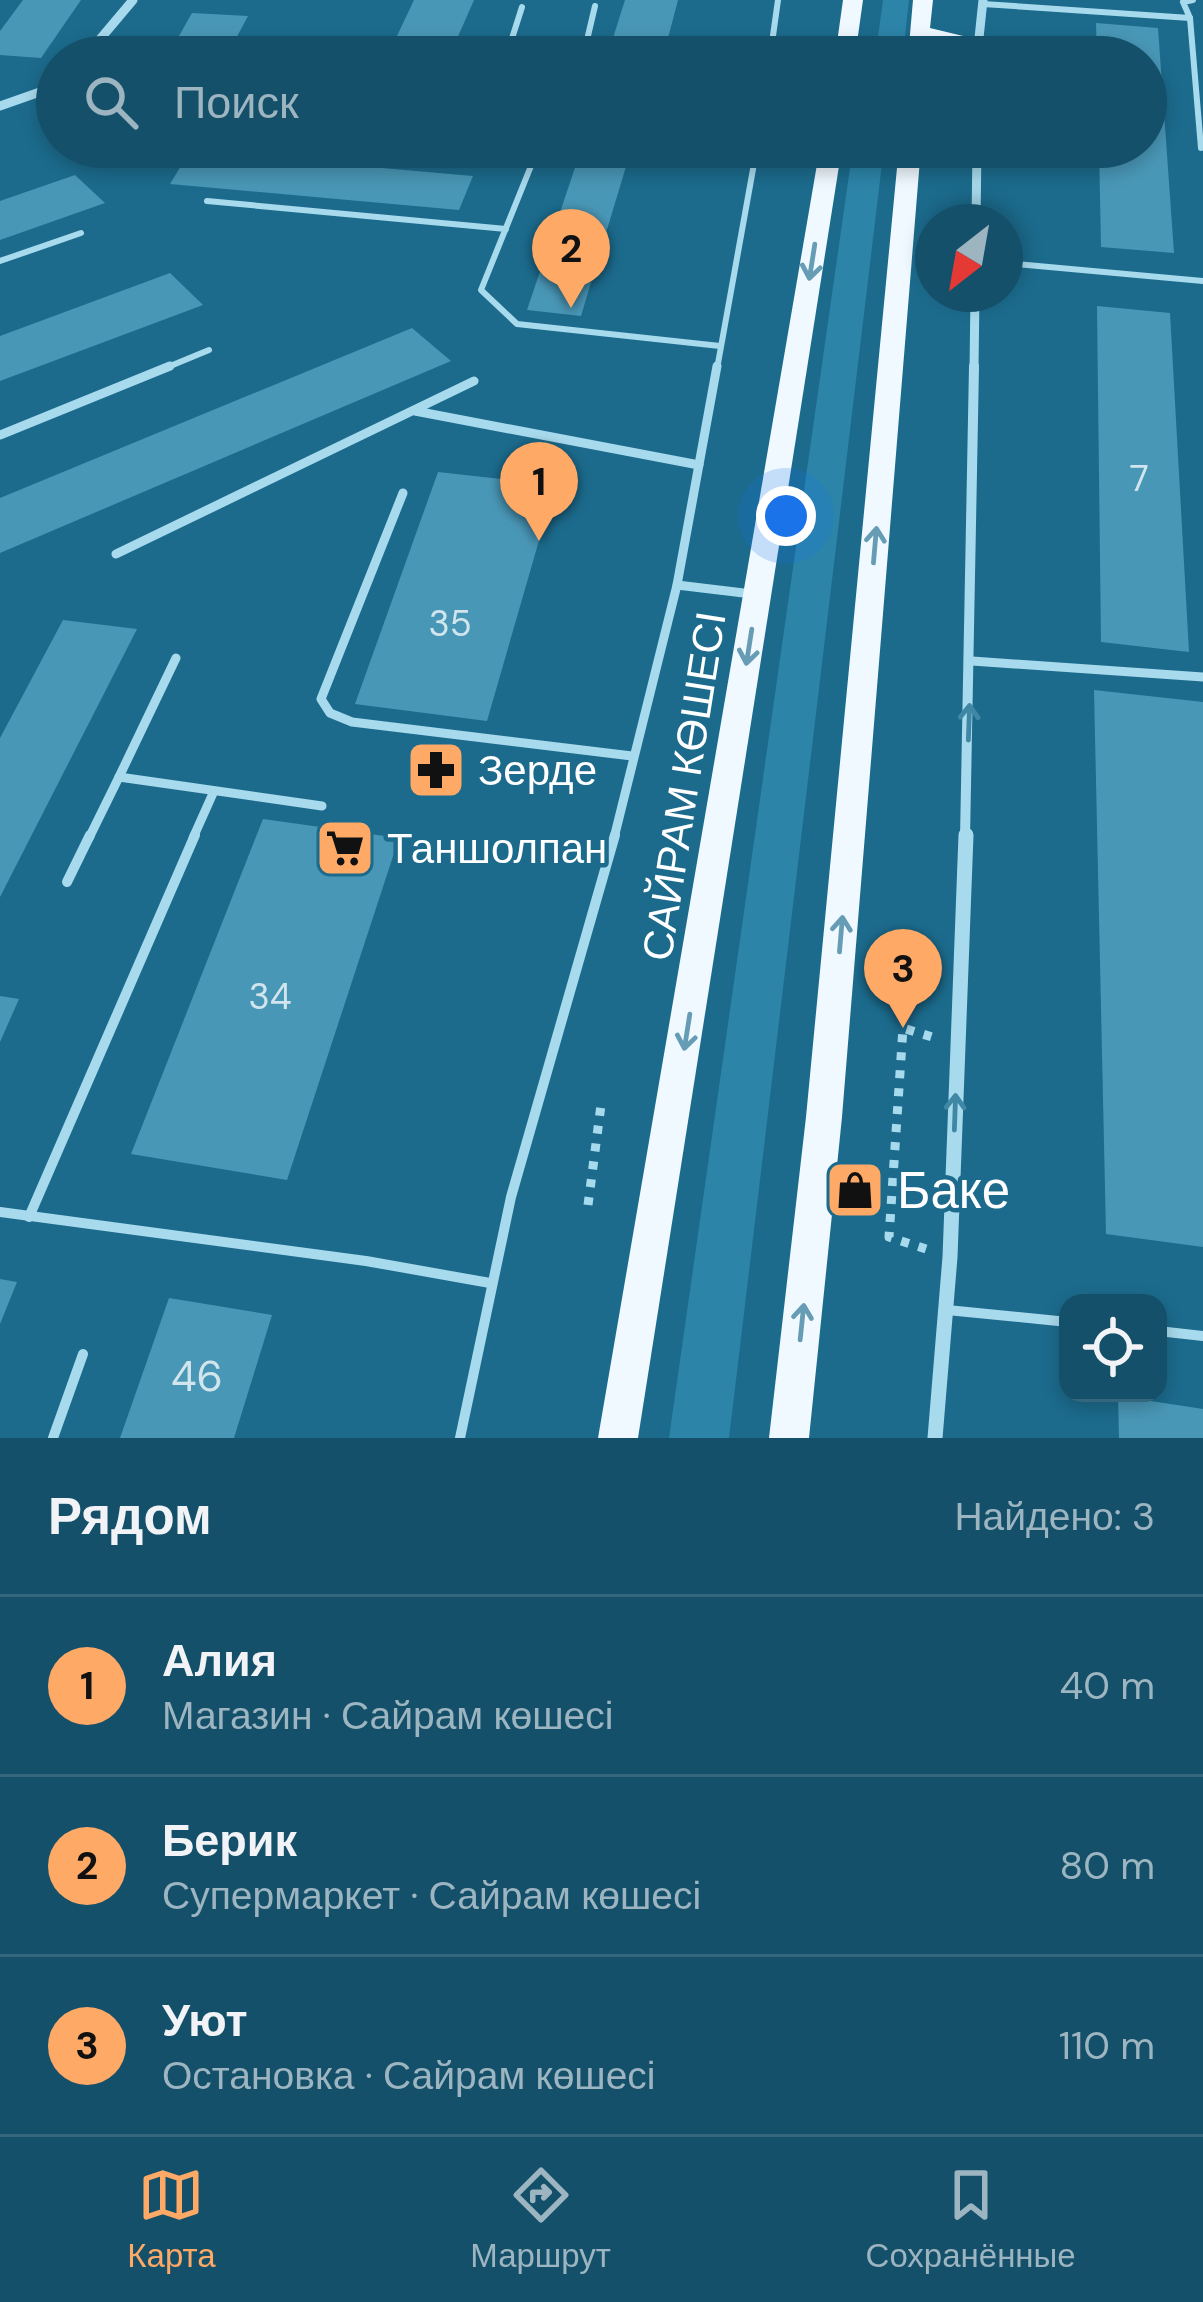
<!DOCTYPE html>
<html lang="ru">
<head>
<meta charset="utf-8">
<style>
  body { margin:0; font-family:"DM Sans",sans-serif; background:#225a72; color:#f1f3f6 }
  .controls { position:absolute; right:36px; bottom:36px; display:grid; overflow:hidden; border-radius:24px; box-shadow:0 6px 18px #0003 }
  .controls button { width:108px; height:108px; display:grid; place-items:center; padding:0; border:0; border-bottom:3px solid #34677e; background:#15506a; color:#f1f3f6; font:60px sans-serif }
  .compass { position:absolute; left:915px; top:204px; width:108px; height:108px; border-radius:50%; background:#15506a; box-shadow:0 6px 18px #0003; rotate:211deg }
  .you { position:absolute; left:786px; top:516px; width:42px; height:42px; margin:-30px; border:9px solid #fff; border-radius:50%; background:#1a73e8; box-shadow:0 0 0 18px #1a73e833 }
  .badge { display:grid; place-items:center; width:78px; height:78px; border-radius:50%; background:#fea966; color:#111; font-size:39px; font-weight:700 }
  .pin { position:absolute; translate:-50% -99px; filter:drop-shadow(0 3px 6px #0008) }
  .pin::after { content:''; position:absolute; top:63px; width:42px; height:36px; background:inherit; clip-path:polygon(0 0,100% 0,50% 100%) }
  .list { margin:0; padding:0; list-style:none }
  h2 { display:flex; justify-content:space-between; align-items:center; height:156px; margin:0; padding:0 48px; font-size:51px }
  h2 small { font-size:39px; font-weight:400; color:#9db5c1 }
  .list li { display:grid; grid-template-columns:78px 1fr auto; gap:36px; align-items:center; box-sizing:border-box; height:180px; padding:0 48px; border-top:3px solid #34677e }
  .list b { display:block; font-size:45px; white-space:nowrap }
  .list p { margin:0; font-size:39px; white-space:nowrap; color:#9db5c1 }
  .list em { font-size:39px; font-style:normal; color:#9db5c1 }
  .icon { flex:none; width:66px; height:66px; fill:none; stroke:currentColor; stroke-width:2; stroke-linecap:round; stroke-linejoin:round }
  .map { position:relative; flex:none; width:1203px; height:1438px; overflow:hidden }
  .search { position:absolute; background:#15506a; box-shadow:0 6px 18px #0003; left:36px; right:36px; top:36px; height:132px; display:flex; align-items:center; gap:30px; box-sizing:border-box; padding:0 42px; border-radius:66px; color:#9db5c1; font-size:45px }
  .sheet { height:696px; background:#15506a }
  nav { display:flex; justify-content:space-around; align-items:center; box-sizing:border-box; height:168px; border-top:3px solid #34677e; background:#15506a; font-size:33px; color:#9db5c1 }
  nav a { display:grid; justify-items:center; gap:6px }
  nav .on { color:#fea966 }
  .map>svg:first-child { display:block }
  .green { fill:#2c85a9 }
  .building { fill:#4997b7 }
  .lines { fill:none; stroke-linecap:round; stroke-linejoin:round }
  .path { stroke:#a8daed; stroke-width:9; stroke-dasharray:8 10; stroke-linecap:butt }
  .service-far2 { stroke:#a8daed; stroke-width:6 }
  .service-far1 { stroke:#a8daed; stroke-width:9 }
  .service { stroke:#a8daed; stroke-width:10 }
  .minor-far2 { stroke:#a8daed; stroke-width:9 }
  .minor-far1 { stroke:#a8daed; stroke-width:10 }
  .minor { stroke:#a8daed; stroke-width:15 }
  .primary { fill:#eff9ff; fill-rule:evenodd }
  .oneway { stroke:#669db5 }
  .oneway2 { stroke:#3f87a5 }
  .labels { text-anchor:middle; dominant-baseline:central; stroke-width:9; stroke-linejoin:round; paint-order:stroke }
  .number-label { font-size:36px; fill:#d2e5ed }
  .poi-label { font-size:42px; fill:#fff; stroke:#1c6b8d; text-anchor:start }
  .street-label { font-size:42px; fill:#fff; stroke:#1c6b8d }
  .near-number-label { font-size:42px; fill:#d2e5ed }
  .near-poi-label { font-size:51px; fill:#fff; stroke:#1c6b8d; text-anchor:start }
</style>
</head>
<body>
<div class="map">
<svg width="1203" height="1438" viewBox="0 0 1203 1438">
  <rect width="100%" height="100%" fill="#1c6b8d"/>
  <g class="green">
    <polygon points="883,0 909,0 903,54 876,52"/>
    <polygon points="853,147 884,147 729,1438 669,1438"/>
  </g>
  <g class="building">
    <polygon points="23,0 81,0 41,58 0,55 0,31"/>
    <polygon points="414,0 474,0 449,57 387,57"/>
    <polygon points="625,0 678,0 663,57 607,57"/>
    <polygon points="192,13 248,16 232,46 294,50 291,57 171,50"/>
    <polygon points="1096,23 1158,28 1174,253 1101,247 1099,147 1146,147 1146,57 1097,57"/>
    <polygon points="582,147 631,150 581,316 527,310"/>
    <polygon points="190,151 473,176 459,210 170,184"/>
    <polygon points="75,175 105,203 0,240 0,201"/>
    <polygon points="170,273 203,305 0,381 0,336"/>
    <polygon points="1097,306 1170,313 1189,652 1101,642"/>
    <polygon points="412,328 451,361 0,553 0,498"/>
    <polygon points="438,472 555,485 487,721 355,704"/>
    <polygon points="63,620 137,629 0,897 0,738"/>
    <polygon points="1094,690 1203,702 1203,1247 1106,1234"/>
    <polygon points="263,819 399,838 287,1180 131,1154"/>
    <polygon points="0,996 19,999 0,1042"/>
    <polygon points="0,1279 17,1282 0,1324"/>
    <polygon points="169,1298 272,1315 234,1438 120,1438"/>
    <polygon points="1118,1396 1203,1409 1203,1438 1119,1438"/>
  </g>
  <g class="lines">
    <g class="path">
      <polyline points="588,1205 601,1105"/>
      <polyline points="926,1249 889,1237 903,1028 932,1037"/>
    </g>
    <g class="service-far2">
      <polyline points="983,4 1190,18 1183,2 1193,0"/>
      <polyline points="1190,18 1201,148"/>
      <polyline points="506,57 522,7"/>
      <polyline points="583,57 595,6"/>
      <polyline points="770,57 778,0"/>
      <polyline points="535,156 481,290 517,324 720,346"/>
      <polyline points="207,201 506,229"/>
      <polyline points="0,261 81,233"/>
      <polyline points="1005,263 1203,281"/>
      <polyline points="163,369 209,350"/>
      <polyline points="717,369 757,147"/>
    </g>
    <g class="service-far1">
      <polyline points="415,411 699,465"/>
      <polyline points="0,435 170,366"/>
      <polyline points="403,493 321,699 330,713 352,722 632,756"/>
      <polyline points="116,554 474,381"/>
      <polyline points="677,585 752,594"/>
      <polyline points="972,661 1203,677"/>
      <polyline points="119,777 176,658"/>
      <polyline points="89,838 119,777 322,806"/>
      <polyline points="193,838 214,791"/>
      <polyline points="614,838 677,585 717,366"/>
    </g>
    <g class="service">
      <polyline points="67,882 90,835"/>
      <polyline points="0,1212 366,1261 490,1283"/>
      <polyline points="29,1217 195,835"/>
      <polyline points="947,1310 1068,1322"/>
      <polyline points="1158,1331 1203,1336"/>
      <polyline points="53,1438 83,1354"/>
      <polyline points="460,1438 511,1197 615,835"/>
    </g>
    <g class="minor-far2">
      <polyline points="85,57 133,0"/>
      <polyline points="977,57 983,0"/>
      <polyline points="0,106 57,86"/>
      <polyline points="976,222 977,147"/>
      <polyline points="974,369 975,294"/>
    </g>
    <polyline class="minor-far1" points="965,838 974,366"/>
    <polyline class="minor" points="935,1438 950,1257 966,835"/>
    <g class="primary">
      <polygon points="843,0 863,0 855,57 835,57"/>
      <polygon points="913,0 933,0 930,28 988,42 978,48 929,40 928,57 908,57"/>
      <polygon points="820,147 842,147 638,1438 598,1438"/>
      <polygon points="899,147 921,147 842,1117 809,1438 769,1438 806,1117"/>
    </g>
  </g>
  <defs><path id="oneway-shaft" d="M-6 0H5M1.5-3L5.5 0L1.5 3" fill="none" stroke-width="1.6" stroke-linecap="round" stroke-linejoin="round" transform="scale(3)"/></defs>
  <g class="oneway">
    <use href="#oneway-shaft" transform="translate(812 262) rotate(99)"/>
    <use href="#oneway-shaft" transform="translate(875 545) rotate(-85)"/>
    <use href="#oneway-shaft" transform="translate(749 647) rotate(99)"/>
    <use href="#oneway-shaft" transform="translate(841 934) rotate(-85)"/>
    <use href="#oneway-shaft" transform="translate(687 1032) rotate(99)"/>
    <use href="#oneway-shaft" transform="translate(802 1322) rotate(-84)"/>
  </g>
  <g class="oneway2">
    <use href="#oneway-shaft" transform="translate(969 722) rotate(-88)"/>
    <use href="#oneway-shaft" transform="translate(955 1112) rotate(-88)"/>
  </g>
  <defs>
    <symbol id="pharmacy-square" viewBox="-11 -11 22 22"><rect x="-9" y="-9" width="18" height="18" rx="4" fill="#fea966" stroke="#1c6b8d"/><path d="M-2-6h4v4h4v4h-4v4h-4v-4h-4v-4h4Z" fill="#111"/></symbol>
    <symbol id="supermarket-square" viewBox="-11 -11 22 22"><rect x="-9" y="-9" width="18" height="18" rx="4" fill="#fea966" stroke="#1c6b8d"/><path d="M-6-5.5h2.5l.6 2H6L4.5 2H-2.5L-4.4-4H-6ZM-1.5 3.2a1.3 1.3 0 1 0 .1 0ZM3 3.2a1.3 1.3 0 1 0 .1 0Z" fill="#111"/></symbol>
    <symbol id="shop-square" viewBox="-11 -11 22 22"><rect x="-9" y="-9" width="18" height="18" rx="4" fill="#fea966" stroke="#1c6b8d"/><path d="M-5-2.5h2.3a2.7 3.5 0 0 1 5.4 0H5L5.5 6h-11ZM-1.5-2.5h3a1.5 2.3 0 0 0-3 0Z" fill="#111"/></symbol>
  </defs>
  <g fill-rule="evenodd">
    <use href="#pharmacy-square" x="403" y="737" width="66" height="66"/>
    <use href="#supermarket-square" x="312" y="815" width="66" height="66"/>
    <use href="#shop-square" x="822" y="1157" width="66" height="66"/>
  </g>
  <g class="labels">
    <g class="number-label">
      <text x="1139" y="478">7</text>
      <text x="450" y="623">35</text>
      <text x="270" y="996">34</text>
    </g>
    <g class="poi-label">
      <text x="478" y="770">Зерде</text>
      <text x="387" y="848">Таншолпан</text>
    </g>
    <g class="street-label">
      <text transform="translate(684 786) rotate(-81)">САЙРАМ КӨШЕСІ</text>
    </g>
    <g class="near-number-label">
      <text x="197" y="1376">46</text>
    </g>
    <g class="near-poi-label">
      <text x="897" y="1190">Баке</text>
    </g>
  </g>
</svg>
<div class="controls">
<button><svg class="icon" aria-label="locate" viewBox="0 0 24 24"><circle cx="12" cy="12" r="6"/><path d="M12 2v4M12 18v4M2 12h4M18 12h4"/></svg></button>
</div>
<svg class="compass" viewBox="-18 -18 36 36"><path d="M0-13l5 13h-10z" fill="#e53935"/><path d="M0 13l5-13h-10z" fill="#9db5c1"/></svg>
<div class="you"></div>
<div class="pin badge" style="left:539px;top:541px">1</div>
<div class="pin badge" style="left:571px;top:308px">2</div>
<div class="pin badge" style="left:903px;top:1028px">3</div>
<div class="search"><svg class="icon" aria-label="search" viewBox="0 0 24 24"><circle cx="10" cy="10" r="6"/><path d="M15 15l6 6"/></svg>Поиск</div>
</div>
<section class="sheet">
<h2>Рядом<small>Найдено: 3</small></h2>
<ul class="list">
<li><span class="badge">1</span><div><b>Алия</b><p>Магазин · Сайрам көшесі</p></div><em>40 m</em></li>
<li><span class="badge">2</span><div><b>Берик</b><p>Супермаркет · Сайрам көшесі</p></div><em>80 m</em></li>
<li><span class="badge">3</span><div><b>Уют</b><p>Остановка · Сайрам көшесі</p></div><em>110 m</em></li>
</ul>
</section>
<nav>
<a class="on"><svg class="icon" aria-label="map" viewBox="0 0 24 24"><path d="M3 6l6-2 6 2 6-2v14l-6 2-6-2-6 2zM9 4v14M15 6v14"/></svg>Карта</a>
<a><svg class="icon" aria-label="directions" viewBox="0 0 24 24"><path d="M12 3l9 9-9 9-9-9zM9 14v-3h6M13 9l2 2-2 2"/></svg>Маршрут</a>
<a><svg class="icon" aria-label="saved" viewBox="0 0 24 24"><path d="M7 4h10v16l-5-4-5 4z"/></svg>Сохранённые</a>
</nav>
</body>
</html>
